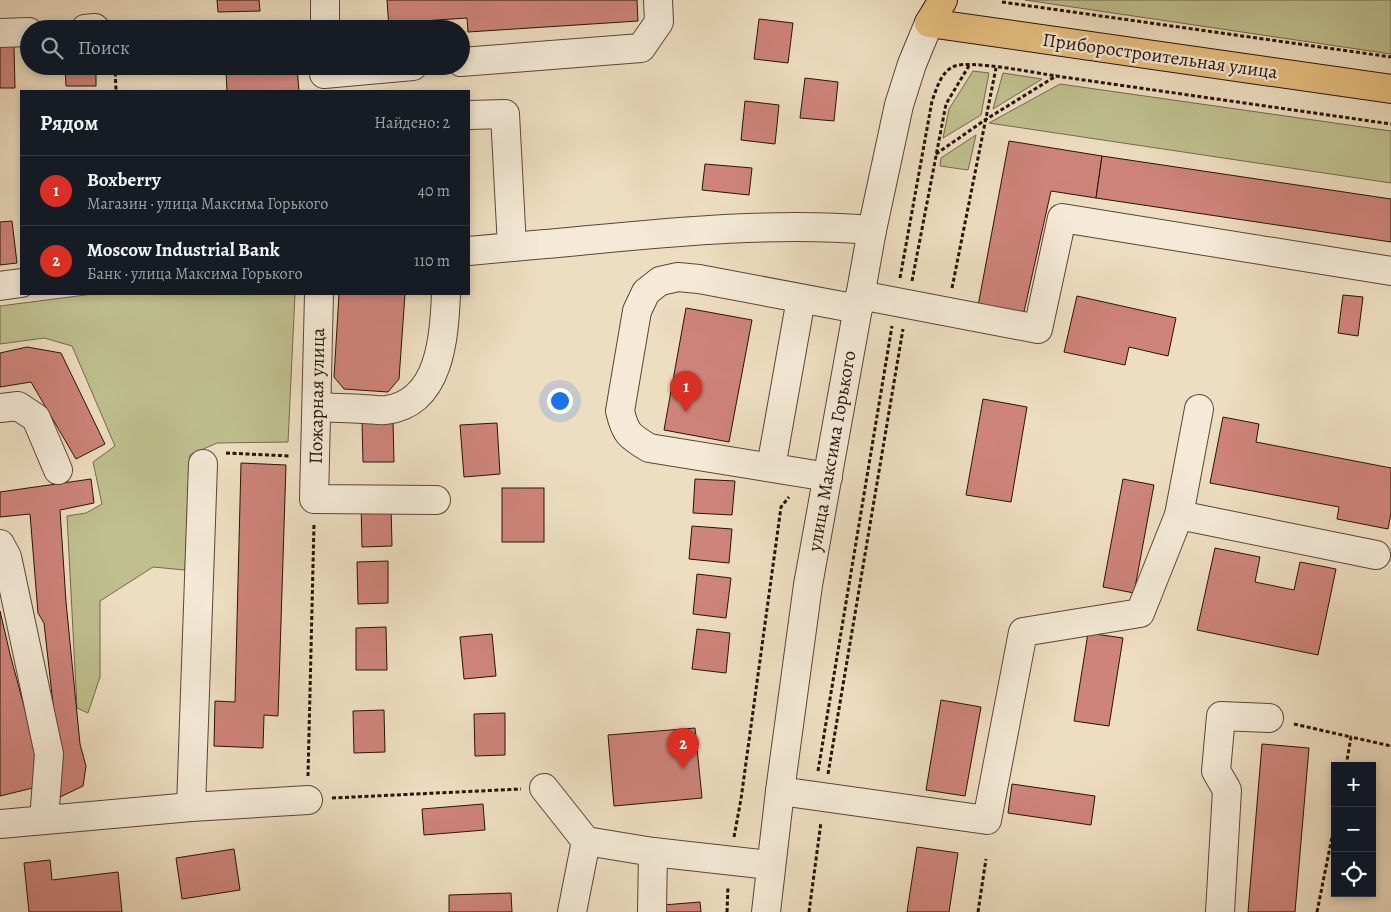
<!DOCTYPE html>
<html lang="ru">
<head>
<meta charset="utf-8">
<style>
  body { margin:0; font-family:Alegreya,serif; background:#242831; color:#f1f3f6 }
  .controls { position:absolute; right:15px; bottom:15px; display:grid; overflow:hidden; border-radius:0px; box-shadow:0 2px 8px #0003 }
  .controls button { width:45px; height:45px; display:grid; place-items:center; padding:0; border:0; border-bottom:1px solid #363941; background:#171b24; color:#f1f3f6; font:25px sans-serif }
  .you { position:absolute; left:559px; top:400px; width:18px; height:18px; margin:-12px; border:4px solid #fff; border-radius:50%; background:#1a73e8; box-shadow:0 0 0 8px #1a73e833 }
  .badge { display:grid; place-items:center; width:32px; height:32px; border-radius:50%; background:#d93025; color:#fff; font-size:16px; font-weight:700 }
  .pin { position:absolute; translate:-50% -41px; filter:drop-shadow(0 1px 2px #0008) }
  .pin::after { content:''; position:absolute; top:26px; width:18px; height:15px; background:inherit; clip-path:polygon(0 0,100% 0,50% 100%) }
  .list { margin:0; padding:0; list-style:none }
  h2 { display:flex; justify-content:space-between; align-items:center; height:65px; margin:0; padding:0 20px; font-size:21px }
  h2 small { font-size:16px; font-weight:400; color:#9ea1a6 }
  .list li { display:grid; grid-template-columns:32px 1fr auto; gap:15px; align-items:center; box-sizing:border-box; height:70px; padding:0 20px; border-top:1px solid #363941 }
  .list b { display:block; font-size:19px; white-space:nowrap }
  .list p { margin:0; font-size:16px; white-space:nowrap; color:#9ea1a6 }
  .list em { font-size:16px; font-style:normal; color:#9ea1a6 }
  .icon { flex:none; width:28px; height:28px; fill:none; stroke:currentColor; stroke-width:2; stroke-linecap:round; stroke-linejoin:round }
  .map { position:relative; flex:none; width:1391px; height:912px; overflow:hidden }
  .search { position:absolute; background:#171b24; box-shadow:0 2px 8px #0003; left:20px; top:20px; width:450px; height:55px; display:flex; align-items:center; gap:12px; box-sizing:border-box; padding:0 18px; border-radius:28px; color:#9ea1a6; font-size:19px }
  .panel { position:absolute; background:#171b24; box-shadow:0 2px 8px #0003; left:20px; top:90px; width:450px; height:205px; border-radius:0px }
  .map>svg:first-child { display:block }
  .green { fill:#bfc08e; stroke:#74694c }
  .building { fill:#ce847b; stroke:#29120a }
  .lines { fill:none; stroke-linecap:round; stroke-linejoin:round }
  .minor-casing { stroke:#5a4538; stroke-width:30 }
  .major-casing { stroke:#29120a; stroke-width:30 }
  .path { stroke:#29120a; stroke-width:3; stroke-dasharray:4 2.5; stroke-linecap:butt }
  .minor { stroke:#f4ead7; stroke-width:28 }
  .major { stroke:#e7bf80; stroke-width:28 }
  .labels { text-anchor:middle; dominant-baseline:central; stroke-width:4.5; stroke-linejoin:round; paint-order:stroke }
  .street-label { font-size:19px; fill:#29120a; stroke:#f4ead7 }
</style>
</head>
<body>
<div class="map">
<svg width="1391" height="912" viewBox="0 0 1391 912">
  <rect width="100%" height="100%" fill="#eedec1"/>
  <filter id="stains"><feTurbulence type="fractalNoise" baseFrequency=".004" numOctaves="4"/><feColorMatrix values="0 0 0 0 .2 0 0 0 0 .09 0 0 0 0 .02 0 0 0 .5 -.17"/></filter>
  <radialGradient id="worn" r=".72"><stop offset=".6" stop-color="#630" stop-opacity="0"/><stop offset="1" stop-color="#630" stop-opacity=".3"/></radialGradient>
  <g class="green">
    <polygon points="1025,0 1391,0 1391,54"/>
    <polygon points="973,71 989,73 981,115 943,138 949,109"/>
    <polygon points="1003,73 1042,79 993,109"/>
    <polygon points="1060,84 1391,131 1391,183 989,123"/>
    <polygon points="976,135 968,170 940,166 941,158"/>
    <polygon points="93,294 295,294 288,442 217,443 190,455 185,570 153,567 100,601 100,677 88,713 77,708 67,516 86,513 102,504 93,462 115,446 72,346 44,338 0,344 0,306"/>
  </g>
  <g class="building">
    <polygon points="217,0 259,0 260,11 218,12"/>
    <polygon points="387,0 637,0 638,21 468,32 467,18 423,21 423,29 389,29"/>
    <polygon points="759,19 793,23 788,63 754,59"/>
    <polygon points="0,46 14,46 15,88 0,88"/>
    <polygon points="65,66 96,66 96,86 66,86"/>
    <polygon points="297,68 299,91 227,91 226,72"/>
    <polygon points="805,78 838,82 834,121 800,118"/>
    <polygon points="745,101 779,105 775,144 741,140"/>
    <polygon points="1009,141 1102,156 1096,198 1051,191 1023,316 978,306"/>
    <polygon points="1102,156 1391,199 1391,242 1096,198"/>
    <polygon points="705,164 752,168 749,195 702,190"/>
    <polygon points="12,221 17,263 0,265 0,222"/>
    <polygon points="339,294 405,294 399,379 388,392 344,389 334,377"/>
    <polygon points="1343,295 1363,297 1358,336 1338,333"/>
    <polygon points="1077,296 1176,318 1168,356 1129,347 1125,365 1064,352"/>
    <polygon points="686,308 752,320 729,442 664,430"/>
    <polygon points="27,347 61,353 105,444 76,459 31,382 0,387 0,353"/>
    <polygon points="983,399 1027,407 1011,502 966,495"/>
    <polygon points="1223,417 1259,424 1256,442 1391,468 1391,513 1388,529 1337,519 1339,507 1210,483"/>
    <polygon points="393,419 394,462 363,462 362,420"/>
    <polygon points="497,423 500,474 464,477 460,425"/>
    <polygon points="241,463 286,465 278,716 264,715 263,748 214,746 215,701 235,702"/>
    <polygon points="91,479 94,503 60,510 66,602 80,744 86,766 83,786 60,797 60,757 50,711 53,704 44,623 38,613 30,514 0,517 0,492"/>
    <polygon points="695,479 735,481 732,515 693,513"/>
    <polygon points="1123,479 1154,485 1134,593 1103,587"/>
    <rect x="502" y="488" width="42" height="54"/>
    <polygon points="361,504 391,504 392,546 362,547"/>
    <polygon points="692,526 732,529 729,563 689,559"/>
    <polygon points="1215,548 1260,557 1255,582 1294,590 1300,562 1336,569 1318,655 1197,630"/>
    <polygon points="388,561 388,603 358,604 357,562"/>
    <polygon points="697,574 731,578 726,618 693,614"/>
    <polygon points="0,611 10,654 39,762 37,787 0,796"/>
    <polygon points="386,627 387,670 356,670 356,628"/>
    <polygon points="697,629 730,633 726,673 692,669"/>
    <polygon points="1088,633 1123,638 1109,726 1074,721"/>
    <polygon points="492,634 496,676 464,679 460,637"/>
    <polygon points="941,700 981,707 965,796 926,790"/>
    <polygon points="384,710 385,752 354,753 353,711"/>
    <polygon points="505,713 505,755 475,756 474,714"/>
    <polygon points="695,728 702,798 614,806 608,735"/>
    <polygon points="1262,744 1309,748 1295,912 1248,912"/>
    <polygon points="1012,784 1095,796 1091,825 1008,813"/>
    <polygon points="483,804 485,830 424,835 422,809"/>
    <polygon points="917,847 958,853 949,912 907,912"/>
    <polygon points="234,849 240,890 182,899 176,858"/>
    <polygon points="50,860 52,880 118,872 122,912 29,912 24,863"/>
    <polygon points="511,893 512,912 449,912 449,895"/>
    <polygon points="700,902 701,912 663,912 663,905"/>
  </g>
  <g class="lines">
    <defs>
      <g id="minor">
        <polyline points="85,29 95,28"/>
        <polyline points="325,29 325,0"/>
        <polyline points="0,33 29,32"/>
        <polyline points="461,62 641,48 659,22 658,0"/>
        <polyline points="324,74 413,66"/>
        <path d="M469 115 505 114 512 247C632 237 753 220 872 230"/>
        <polyline points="469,251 512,247"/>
        <polyline points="0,286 21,283"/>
        <polyline points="319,294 314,499 436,500"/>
        <polyline points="860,295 1038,329 1062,218 1391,271"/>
        <path d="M317 407C332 408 348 408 363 409 371 409 379 411 386 410 441 403 444 336 446 294"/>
        <polyline points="0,408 18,406 36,418 58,470"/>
        <polyline points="771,467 801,299"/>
        <path d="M828 477 649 448C629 436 625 433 620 411L637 311 646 292 660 281 678 277 699 279 858 309"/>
        <polyline points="1179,515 1376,555"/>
        <polyline points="0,544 7,557 49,754 44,820"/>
        <polyline points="544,788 586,841 653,852 770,865"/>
        <polyline points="780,791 987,820 1023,632 1140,613 1179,515 1199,409"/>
        <polyline points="191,807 203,464"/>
        <polyline points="0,824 191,807 308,800"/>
        <polyline points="572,912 586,841"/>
        <polyline points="652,912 653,852"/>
        <polyline points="766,912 780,791 808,585 872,230 899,105 912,64 929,23"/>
        <polyline points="1220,912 1227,790 1216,771 1221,716 1269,718"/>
      </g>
      <polyline id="major" points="943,0 929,23 1391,89"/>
    </defs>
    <use href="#minor" class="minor-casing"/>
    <use href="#major" class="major-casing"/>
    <g class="path">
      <polyline points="1002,2 1391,57"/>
      <polyline points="115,66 116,91"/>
      <polyline points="936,154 985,120 1056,76 1391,124"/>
      <path d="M900 278 932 101C937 88 941 71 955 66 970 60 1037 73 1056 76"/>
      <polyline points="912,281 946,104 970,64"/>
      <polyline points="952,288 996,68"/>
      <polyline points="226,453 290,456"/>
      <polyline points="1294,724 1351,737"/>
      <polyline points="1346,766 1351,737 1391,746"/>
      <polyline points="818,771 892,326"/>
      <polyline points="828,774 903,329"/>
      <polyline points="308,776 314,524"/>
      <polyline points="332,798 521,789"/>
      <polyline points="734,837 741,799 781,507 789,497"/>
      <polyline points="727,912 728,886"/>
      <polyline points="809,912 821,822"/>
      <polyline points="978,912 986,859"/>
      <polyline points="1317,912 1335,822"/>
    </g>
    <use href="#minor" class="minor"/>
    <use href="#major" class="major"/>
  </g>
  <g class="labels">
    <g class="street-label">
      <text transform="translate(1160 56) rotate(8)">Приборостроительная улица</text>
      <text transform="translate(317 396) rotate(-89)">Пожарная улица</text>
      <text transform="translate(832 451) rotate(-80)">улица Максима Горького</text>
    </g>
  </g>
  <rect width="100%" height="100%" filter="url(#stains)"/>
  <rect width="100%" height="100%" fill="url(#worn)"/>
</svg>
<div class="controls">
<button>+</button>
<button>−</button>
<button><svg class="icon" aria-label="locate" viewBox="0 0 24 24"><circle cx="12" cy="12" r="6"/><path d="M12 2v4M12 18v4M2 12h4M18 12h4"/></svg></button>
</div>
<div class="you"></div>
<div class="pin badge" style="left:686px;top:412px">1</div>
<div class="pin badge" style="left:683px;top:769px">2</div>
<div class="search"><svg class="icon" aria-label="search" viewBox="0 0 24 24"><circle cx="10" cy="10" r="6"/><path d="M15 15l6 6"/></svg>Поиск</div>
<section class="panel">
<h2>Рядом<small>Найдено: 2</small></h2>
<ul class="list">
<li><span class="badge">1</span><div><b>Boxberry</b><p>Магазин · улица Максима Горького</p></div><em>40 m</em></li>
<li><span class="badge">2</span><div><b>Moscow Industrial Bank</b><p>Банк · улица Максима Горького</p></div><em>110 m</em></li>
</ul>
</section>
</div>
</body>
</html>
